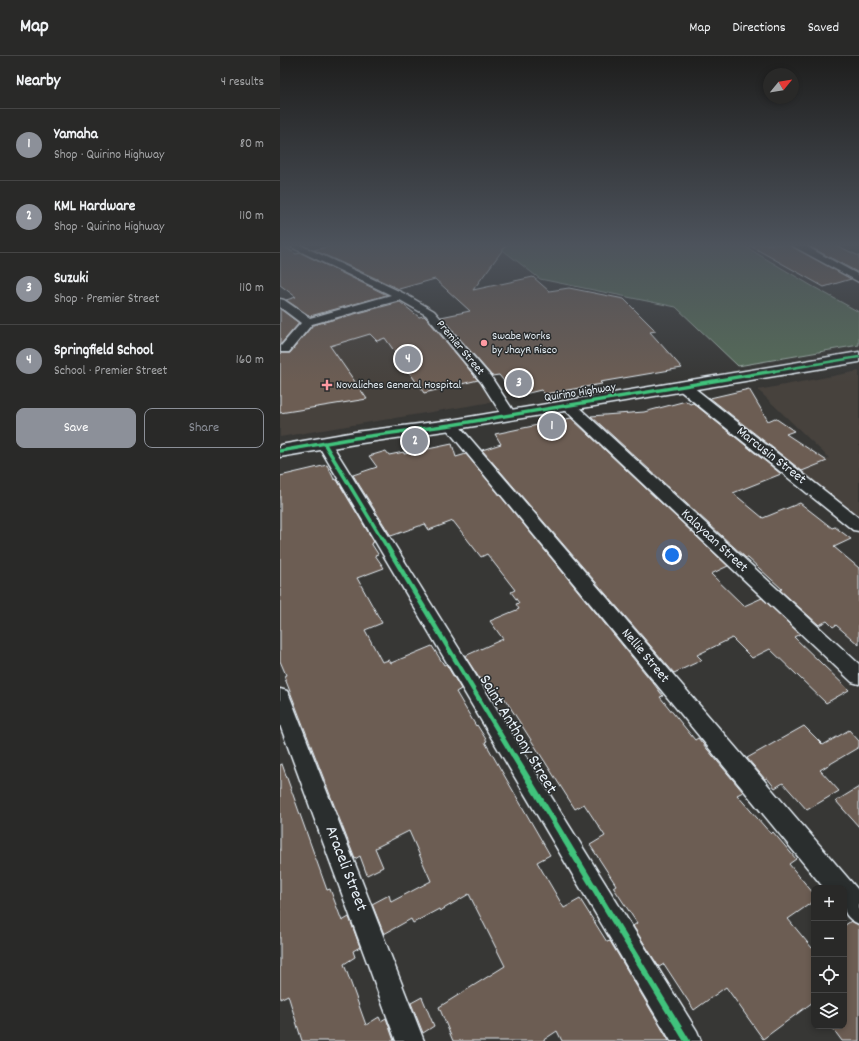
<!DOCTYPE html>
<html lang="en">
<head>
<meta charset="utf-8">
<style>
  body { margin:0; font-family:Dekko,sans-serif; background:#313130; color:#f1f3f6 }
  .controls { position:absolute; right:12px; bottom:12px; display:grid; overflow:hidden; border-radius:8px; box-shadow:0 2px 6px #0003 }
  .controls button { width:36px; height:36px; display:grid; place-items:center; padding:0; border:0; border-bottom:1px solid #454545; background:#292928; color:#f1f3f6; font:20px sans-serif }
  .compass { position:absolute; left:483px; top:12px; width:36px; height:36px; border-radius:50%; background:#292928; box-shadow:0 2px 6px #0003; rotate:60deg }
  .you { position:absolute; left:392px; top:499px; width:14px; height:14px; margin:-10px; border:3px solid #fff; border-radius:50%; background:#1a73e8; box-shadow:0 0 0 6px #1a73e833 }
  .badge { display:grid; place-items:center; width:26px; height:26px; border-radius:50%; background:#8c9099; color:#fff; font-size:13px; font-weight:700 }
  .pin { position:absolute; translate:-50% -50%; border:2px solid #fff; box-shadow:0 1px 4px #0006 }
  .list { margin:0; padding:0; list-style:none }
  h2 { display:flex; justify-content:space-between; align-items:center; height:52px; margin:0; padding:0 16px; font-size:17px }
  h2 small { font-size:13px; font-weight:400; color:#a5a6a8 }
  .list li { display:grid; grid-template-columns:26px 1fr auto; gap:12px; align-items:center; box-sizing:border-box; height:72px; padding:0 16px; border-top:1px solid #454545 }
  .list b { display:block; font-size:15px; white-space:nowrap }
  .list p { margin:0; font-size:13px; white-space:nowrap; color:#a5a6a8 }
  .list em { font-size:13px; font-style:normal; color:#a5a6a8 }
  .actions { display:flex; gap:8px; padding:12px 16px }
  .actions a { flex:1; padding:9px 0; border:1px solid #8c9099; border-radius:8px; text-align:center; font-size:14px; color:#8c9099 }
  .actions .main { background:#8c9099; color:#fff }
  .icon { flex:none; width:22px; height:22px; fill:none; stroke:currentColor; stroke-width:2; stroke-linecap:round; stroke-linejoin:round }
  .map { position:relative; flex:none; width:579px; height:985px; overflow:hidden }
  header { display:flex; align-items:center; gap:24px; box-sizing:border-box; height:56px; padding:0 20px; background:#292928; border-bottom:1px solid #454545 }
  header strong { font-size:19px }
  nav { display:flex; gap:22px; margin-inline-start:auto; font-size:14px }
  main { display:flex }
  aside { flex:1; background:#292928 }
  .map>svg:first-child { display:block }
  .built { fill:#47423e }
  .green { fill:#566c58; stroke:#9faea8 }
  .building { fill:#6c5d53; stroke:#e8f1f8 }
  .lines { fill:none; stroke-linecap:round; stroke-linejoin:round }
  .street-casing { stroke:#e8f1f8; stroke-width:3 }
  .primary-casing { stroke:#e8f1f8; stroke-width:3 }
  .street { fill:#2a2d2e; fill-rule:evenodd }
  .primary { fill:#2a2d2e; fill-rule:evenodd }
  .cycleway-far3-casing { stroke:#2a2d2e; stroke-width:4 }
  .cycleway-far2-casing { stroke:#2a2d2e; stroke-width:5.5 }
  .cycleway-far1-casing { stroke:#2a2d2e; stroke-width:7 }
  .cycleway-casing { stroke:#2a2d2e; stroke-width:8 }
  .cycleway-far3 { stroke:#40c37c; stroke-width:2.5 }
  .cycleway-far2 { stroke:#40c37c; stroke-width:3.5 }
  .cycleway-far1 { stroke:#40c37c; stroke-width:4.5 }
  .cycleway { stroke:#40c37c; stroke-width:6 }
  .poi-dot { fill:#ff9aa2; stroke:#2a2d2e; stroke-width:1.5 }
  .labels { text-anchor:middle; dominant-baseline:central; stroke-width:3; stroke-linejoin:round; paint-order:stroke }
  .far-poi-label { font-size:12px; fill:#e8f1f8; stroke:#2a2d2e; text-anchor:start }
  .far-street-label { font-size:12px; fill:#e8f1f8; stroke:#2a2d2e }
  .street-label { font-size:14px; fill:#e8f1f8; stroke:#2a2d2e }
  .near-street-label { font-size:17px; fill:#e8f1f8; stroke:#2a2d2e }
</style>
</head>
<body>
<header>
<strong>Map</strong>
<nav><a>Map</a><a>Directions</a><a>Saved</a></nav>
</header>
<main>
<aside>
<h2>Nearby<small>4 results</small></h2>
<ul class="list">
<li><span class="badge">1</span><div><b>Yamaha</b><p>Shop · Quirino Highway</p></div><em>80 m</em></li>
<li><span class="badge">2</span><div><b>KML Hardware</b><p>Shop · Quirino Highway</p></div><em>110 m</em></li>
<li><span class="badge">3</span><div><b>Suzuki</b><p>Shop · Premier Street</p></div><em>110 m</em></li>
<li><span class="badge">4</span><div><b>Springfield School</b><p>School · Premier Street</p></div><em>160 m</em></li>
</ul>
<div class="actions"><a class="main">Save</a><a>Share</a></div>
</aside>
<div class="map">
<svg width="579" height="985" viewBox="0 0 579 985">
  <rect width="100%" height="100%" fill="#373735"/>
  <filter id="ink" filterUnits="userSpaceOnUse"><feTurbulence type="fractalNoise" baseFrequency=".025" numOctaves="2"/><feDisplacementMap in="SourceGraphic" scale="8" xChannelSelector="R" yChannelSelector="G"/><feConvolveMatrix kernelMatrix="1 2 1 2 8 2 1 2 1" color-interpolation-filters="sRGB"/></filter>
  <g filter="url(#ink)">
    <g class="built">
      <polygon points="146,258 199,326 212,346 0,381 0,296"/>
      <polygon points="579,315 579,462 575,464 512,414 549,402 478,334"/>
    </g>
    <polygon class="green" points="215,188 461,188 532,230 579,256 579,289 458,310 396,251 260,223"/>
    <g class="building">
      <polygon points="0,188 16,198 21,197 107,239 30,260 6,244 16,241 0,229"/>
      <polygon points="59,188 227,188 193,234 253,221 269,235 289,232 344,243 376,275 370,276 402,312 320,326 322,328 265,338 261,334 236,340 219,319 212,320 161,261 190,255 155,223 119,233 34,194"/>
      <polygon points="467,188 508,188 571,223 544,231"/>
      <polygon points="525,188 554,188 579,200 579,217"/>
      <polygon points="120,246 139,261 144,260 147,263 198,324 144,337 105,282 97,285 90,278 50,290 87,343 0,357 0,297 10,297 33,269"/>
      <polygon points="0,253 19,267 0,289"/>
      <polygon points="469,333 488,365 495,362 514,375 506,378 547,405 522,415 430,342"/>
      <polygon points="406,345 410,348 413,347 501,418 453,437 483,462 520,447 552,472 555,471 571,483 554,491 579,512 579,589 556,569 553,571 547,565 539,569 500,534 502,533 468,502 466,502 311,360 364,356"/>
      <polygon points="291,362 448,510 431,518 464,550 482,542 520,578 514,581 569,634 546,647 490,593 472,602 452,582 417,599 422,604 394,617 202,394 221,388 215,378"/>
      <polygon points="172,388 176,401 186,398 374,628 383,640 380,641 415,684 418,682 463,736 457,739 491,778 493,776 516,803 509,808 534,838 534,845 508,863 532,892 534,891 534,947 533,946 483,983 446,931 414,954 384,908 379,911 353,870 357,867 333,831 336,829 310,789 325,780 304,748 295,753 223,640 218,642 205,623 201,625 185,600 223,583 210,565 239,553 236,548 239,547 231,536 235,534 207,498 201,501 173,465 149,474 145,468 111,480 73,419 97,411 89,400 106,395 109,399 124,396 124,398"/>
      <polygon points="47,409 54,423 57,424 94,486 91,487 98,498 95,499 104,512 77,522 102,567 85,574 102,606 109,604 111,607 152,590 164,609 166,608 181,633 176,636 196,670 197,669 207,685 205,686 270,799 257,806 284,852 300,843 327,886 330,885 389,985 282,985 277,975 262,985 173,985 159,951 225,910 189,838 160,855 159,853 133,867 131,863 104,878 92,848 109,839 111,846 151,825 129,775 95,792 103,811 87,819 80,800 75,803 4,620 6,619 0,605 0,420"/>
      <polygon points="524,670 543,689 569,674 579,685 579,691 540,714 559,735 527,754 503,727 495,732 487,722 485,723 467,702"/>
      <polygon points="2,708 47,834 50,833 62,865 69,861 80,891 73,895 75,901 64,908 86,969 99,961 101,965 106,962 114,985 22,985 8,939 0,943 0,709"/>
      <polygon points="579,731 579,771 556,745"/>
      <polygon points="571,865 579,869 579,985 562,985 551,970 564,970 564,870"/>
      <polygon points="142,941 154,970 143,977 131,947"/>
    </g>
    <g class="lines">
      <defs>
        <g id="street">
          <polygon points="5,188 18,188 125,238 154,255 211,321 236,359 234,362 229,363 224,362 201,326 146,259 120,244 32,268 9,296 1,296 1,290 21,267 0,251 0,243 4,244 30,262 111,239"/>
          <polygon points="509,188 522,188 579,219 579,226"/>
          <polygon points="403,326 408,327 579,462 579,475 573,474 398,333 396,330 398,327"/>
          <polygon points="289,346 294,347 579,608 579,628 572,626 284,353 282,350 284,347"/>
          <path d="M171 365 176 366 579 835V868C560 860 564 850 564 832H544L166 372 164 369 166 366Z"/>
          <polygon points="44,383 49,384 51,387 417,975 421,985 391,985 37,387 39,384"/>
          <polygon points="0,633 7,635 10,641 144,985 116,985 0,669"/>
        </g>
        <polygon id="primary" points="579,296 579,306 171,374 75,388 0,401 0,389 75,376 171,364"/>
      </defs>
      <use href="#street" class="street-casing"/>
      <use href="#primary" class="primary-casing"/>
      <use href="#street" class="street"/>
      <use href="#primary" class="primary"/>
      <defs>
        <polyline id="cycleway-far3" points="488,316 579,301"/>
        <g id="cycleway-far2">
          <polyline points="44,387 102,483"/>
          <polyline points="0,395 75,382 171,369 494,315"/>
        </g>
        <polyline id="cycleway-far1" points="102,482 234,701"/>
        <polyline id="cycleway" points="234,700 407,985"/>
      </defs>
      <use href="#cycleway-far3" class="cycleway-far3-casing"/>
      <use href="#cycleway-far2" class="cycleway-far2-casing"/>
      <use href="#cycleway-far1" class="cycleway-far1-casing"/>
      <use href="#cycleway" class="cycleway-casing"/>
      <use href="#cycleway-far3" class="cycleway-far3"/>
      <use href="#cycleway-far2" class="cycleway-far2"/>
      <use href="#cycleway-far1" class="cycleway-far1"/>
      <use href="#cycleway" class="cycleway"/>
    </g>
  </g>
  <linearGradient id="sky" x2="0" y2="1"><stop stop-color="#1e1e1d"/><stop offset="0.58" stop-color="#4d535c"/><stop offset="1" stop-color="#4d535c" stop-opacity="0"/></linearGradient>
  <rect width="579" height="326" fill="url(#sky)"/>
  <g class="poi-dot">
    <circle cx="204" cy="287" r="4"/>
    <path d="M45 323h4v4h4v4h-4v4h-4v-4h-4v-4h4z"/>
  </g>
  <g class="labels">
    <g class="far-poi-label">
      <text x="212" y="280">Swabe Works<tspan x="212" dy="14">by JhayR Risco</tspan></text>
      <text x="56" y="329">Novaliches General Hospital</text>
    </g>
    <g class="far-street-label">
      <text transform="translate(180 292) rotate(50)">Premier Street</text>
      <text transform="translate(300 337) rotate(-9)">Quirino Highway</text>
    </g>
    <g class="street-label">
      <text transform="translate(491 400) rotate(38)">Marcusin Street</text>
      <text transform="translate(434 485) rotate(43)">Kalayaan Street</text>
      <text transform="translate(365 600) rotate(50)">Nellie Street</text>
    </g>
    <g class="near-street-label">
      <text transform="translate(237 679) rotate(59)">Saint Anthony Street</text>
      <text transform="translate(65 813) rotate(69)">Araceli Street</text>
    </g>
  </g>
</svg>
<div class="controls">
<button>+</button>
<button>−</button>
<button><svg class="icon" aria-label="locate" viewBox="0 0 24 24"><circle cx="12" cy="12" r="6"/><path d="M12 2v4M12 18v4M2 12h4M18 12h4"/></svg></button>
<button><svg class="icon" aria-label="layers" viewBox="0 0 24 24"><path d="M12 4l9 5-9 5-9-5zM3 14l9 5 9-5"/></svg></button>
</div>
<svg class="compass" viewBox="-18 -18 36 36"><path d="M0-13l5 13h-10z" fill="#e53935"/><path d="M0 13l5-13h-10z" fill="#a5a6a8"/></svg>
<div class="you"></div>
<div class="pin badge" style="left:272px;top:370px">1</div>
<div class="pin badge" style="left:135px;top:385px">2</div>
<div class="pin badge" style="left:239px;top:327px">3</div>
<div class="pin badge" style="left:128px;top:303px">4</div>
</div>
</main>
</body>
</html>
